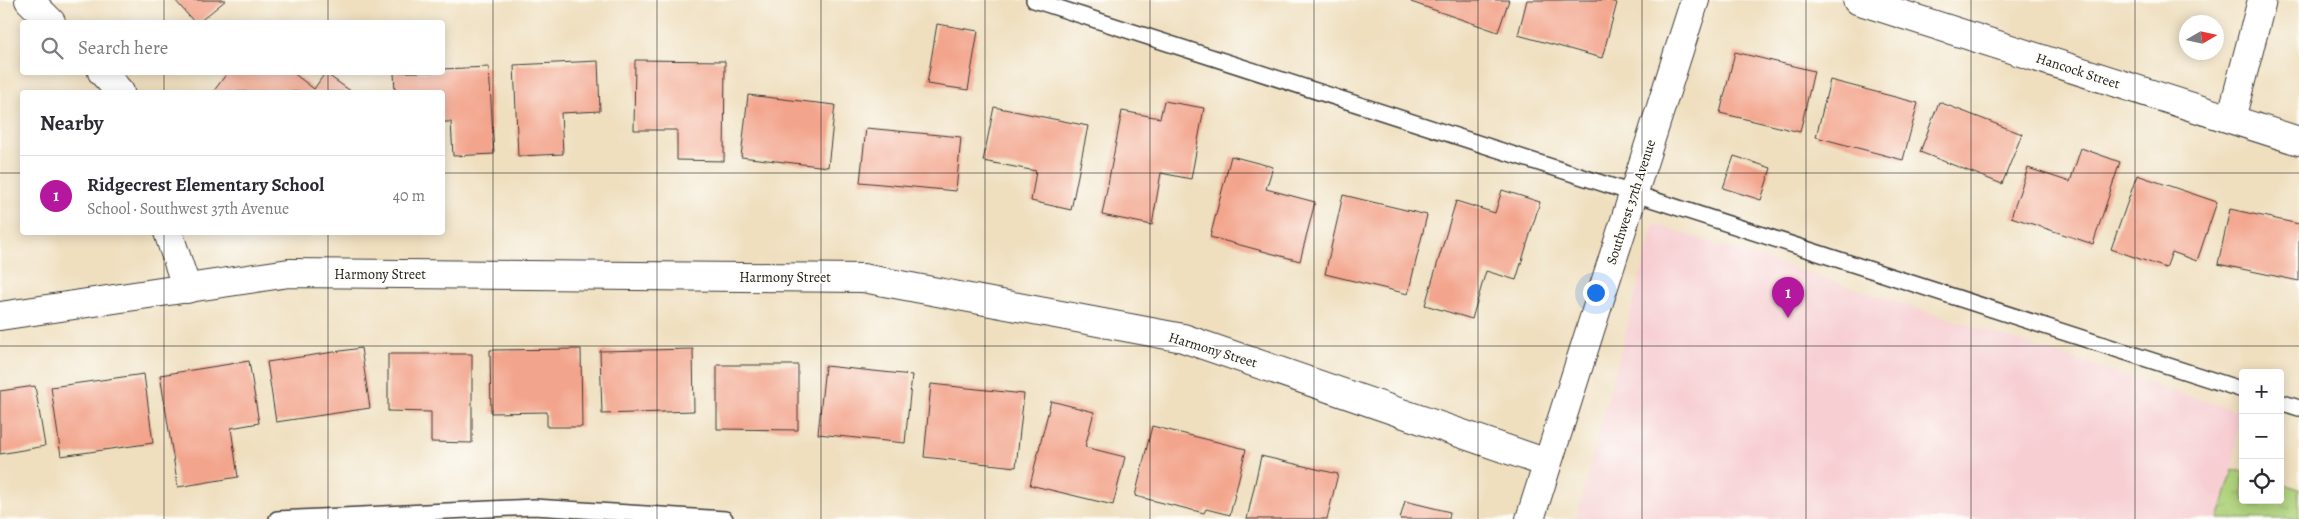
<!DOCTYPE html>
<html lang="en">
<head>
<meta charset="utf-8">
<style>
  body { margin:0; font-family:Alegreya,serif; background:#f7f7f7; color:#2b2b33 }
  .controls { position:absolute; right:15px; bottom:15px; display:grid; overflow:hidden; border-radius:5px; box-shadow:0 2px 12px #0003 }
  .controls button { width:45px; height:45px; display:grid; place-items:center; padding:0; border:0; border-bottom:1px solid #e1e1e2; background:#fff; color:#2b2b33; font:25px sans-serif }
  .compass { position:absolute; left:2179px; top:15px; width:45px; height:45px; border-radius:50%; background:#fff; box-shadow:0 2px 12px #0003; rotate:81deg }
  .you { position:absolute; left:1595px; top:292px; width:18px; height:18px; margin:-12px; border:4px solid #fff; border-radius:50%; background:#1a73e8; box-shadow:0 0 0 8px #1a73e833 }
  .badge { display:grid; place-items:center; width:32px; height:32px; border-radius:50%; background:#b5179e; color:#fff; font-size:16px; font-weight:700 }
  .pin { position:absolute; translate:-50% -41px; filter:drop-shadow(0 1px 2px #0008) }
  .pin::after { content:''; position:absolute; top:26px; width:18px; height:15px; background:inherit; clip-path:polygon(0 0,100% 0,50% 100%) }
  .list { margin:0; padding:0; list-style:none }
  h2 { display:flex; justify-content:space-between; align-items:center; height:65px; margin:0; padding:0 20px; font-size:21px }
  h2 small { font-size:16px; font-weight:400; color:#7c7c81 }
  .list li { display:grid; grid-template-columns:32px 1fr auto; gap:15px; align-items:center; box-sizing:border-box; height:80px; padding:0 20px; border-top:1px solid #e1e1e2 }
  .list b { display:block; font-size:19px; white-space:nowrap }
  .list p { margin:0; font-size:16px; white-space:nowrap; color:#7c7c81 }
  .list em { font-size:16px; font-style:normal; color:#7c7c81 }
  .icon { flex:none; width:28px; height:28px; fill:none; stroke:currentColor; stroke-width:2; stroke-linecap:round; stroke-linejoin:round }
  .map { position:relative; flex:none; width:2299px; height:519px; overflow:hidden }
  .search { position:absolute; background:#fff; box-shadow:0 2px 12px #0003; left:20px; top:20px; width:425px; height:55px; display:flex; align-items:center; gap:12px; box-sizing:border-box; padding:0 18px; border-radius:5px; color:#7c7c81; font-size:19px }
  .panel { position:absolute; background:#fff; box-shadow:0 2px 12px #0003; left:20px; top:90px; width:425px; height:145px; border-radius:5px }
  .map>svg:first-child { display:block }
  .built { fill:#f7cfd3 }
  .park { fill:url(#park-tufts); stroke:#66774c }
  .building { fill:#f3a48c }
  .lines { fill:none; stroke-linecap:round; stroke-linejoin:round }
  .service-casing { stroke:#3c3934; stroke-width:18 }
  .minor-casing { stroke:#3c3934; stroke-width:30 }
  .tertiary-casing { stroke:#3c3934; stroke-width:30 }
  .service { stroke:#fff; stroke-width:15 }
  .minor { stroke:#fff; stroke-width:28 }
  .tertiary { stroke:#fff; stroke-width:28 }
  .grid { fill:none; stroke:#1c1c1c; stroke-width:1; stroke-opacity:0.55 }
  .labels { text-anchor:middle; dominant-baseline:central; stroke-width:4; stroke-linejoin:round; paint-order:stroke }
  .street-label { font-size:14px; fill:#1c1c1c; stroke:#fdfcf7 }
</style>
</head>
<body>
<div class="map">
<svg width="2299" height="519" viewBox="0 0 2299 519">
  <defs>
    <pattern id="park-tufts" width="24" height="20" patternUnits="userSpaceOnUse" patternTransform="scale(1.25)"><rect width="24" height="20" fill="#afd27b"/><path d="M3 7l-1-3M5 7V3M7 7l1-3M15 17l-1-3M17 17v-4M19 17l1-3" fill="none" stroke="#96b46a"/></pattern>
  </defs>
  <rect width="100%" height="100%" fill="#fdfcf7"/>
  <filter id="ink" filterUnits="userSpaceOnUse"><feTurbulence type="fractalNoise" baseFrequency=".02" numOctaves="2"/><feDisplacementMap in="SourceGraphic" scale="10" xChannelSelector="R" yChannelSelector="G"/><feConvolveMatrix kernelMatrix="1 2 1 2 8 2 1 2 1" color-interpolation-filters="sRGB"/></filter>
  <filter id="wash" filterUnits="userSpaceOnUse"><feTurbulence type="fractalNoise" baseFrequency=".0096" numOctaves="4" result="noise"/><feDisplacementMap in="SourceGraphic" scale="20" xChannelSelector="R" yChannelSelector="G"/><feGaussianBlur stdDeviation="1.12" result="paint"/><feColorMatrix in="noise" values="0 0 0 0 0 0 0 0 0 0 0 0 0 0 0 0 0 1.4 0 .05"/><feComposite in="paint" operator="in"/></filter>
  <g filter="url(#wash)">
    <rect width="100%" height="100%" fill="#efdfbf"/>
    <polygon class="built" points="1654,224 2239,412 2233,469 2218,519 1576,519"/>
    <polygon class="park" points="2233,469 2243,472 2243,500 2280,500 2280,483 2299,489 2299,519 2218,519"/>
    <g id="blocks">
      <g class="building">
        <polygon points="175,0 226,0 199,22 194,22"/>
        <polygon points="1412,0 1509,0 1498,32 1411,2"/>
        <polygon points="1527,0 1607,0 1617,3 1602,58 1518,35"/>
        <polygon points="937,24 978,31 968,90 927,84"/>
        <polygon points="1735,52 1814,71 1800,132 1720,113"/>
        <polygon points="635,60 725,61 724,161 677,160 677,130 634,130"/>
        <polygon points="598,61 600,111 561,113 563,154 518,156 514,65"/>
        <polygon points="489,67 494,154 453,156 451,122 442,122 442,92 395,92 394,72 442,72 442,69"/>
        <polygon points="228,72 292,72 314,89 325,73 352,92 213,92"/>
        <polygon points="1830,80 1918,103 1903,160 1816,137"/>
        <polygon points="748,95 835,105 828,167 741,157"/>
        <polygon points="1164,101 1204,108 1191,179 1161,173 1152,225 1102,215 1122,111 1160,118"/>
        <polygon points="1939,102 2022,134 2002,184 1920,152"/>
        <polygon points="994,107 1088,126 1071,210 1031,201 1036,171 983,161"/>
        <polygon points="866,128 961,137 956,191 860,182"/>
        <polygon points="2081,148 2120,162 2093,244 2011,217 2028,168 2070,182"/>
        <polygon points="1231,156 1273,167 1266,189 1315,202 1300,261 1210,237"/>
        <polygon points="1734,156 1771,168 1761,200 1723,188"/>
        <polygon points="2137,175 2217,202 2197,261 2172,252 2166,268 2111,249"/>
        <polygon points="1502,190 1540,202 1516,280 1486,271 1472,319 1425,305 1456,201 1495,213"/>
        <polygon points="1343,195 1427,215 1408,294 1325,274"/>
        <polygon points="2230,209 2299,224 2299,281 2218,264"/>
        <polygon points="361,348 370,408 276,422 267,362"/>
        <polygon points="581,349 582,427 547,427 547,412 491,413 490,350"/>
        <polygon points="693,349 694,411 602,414 600,351"/>
        <polygon points="388,354 472,354 472,443 431,442 431,412 388,411"/>
        <polygon points="249,361 259,423 231,428 238,477 178,487 160,375"/>
        <polygon points="717,365 798,365 798,430 717,429"/>
        <polygon points="825,366 912,375 905,443 818,434"/>
        <polygon points="144,374 153,443 61,456 51,387"/>
        <polygon points="931,384 1024,394 1016,467 924,457"/>
        <polygon points="35,386 45,446 0,454 0,391"/>
        <polygon points="1051,401 1094,412 1085,447 1125,457 1113,505 1030,485"/>
        <polygon points="1152,426 1246,449 1230,515 1206,509 1204,513 1135,496"/>
        <polygon points="1261,456 1338,474 1327,519 1247,519"/>
        <polygon points="1405,501 1450,512 1449,519 1400,519"/>
      </g>
    </g>
  </g>
  <g filter="url(#ink)">
    <use href="#blocks" fill-opacity="0" stroke="#3c3934" stroke-width="1"/>
    <g class="lines">
      <defs>
        <g id="service">
          <polyline points="1034,0 2243,390"/>
          <polyline points="2280,402 2299,408"/>
          <polyline points="277,519 534,507 725,519"/>
        </g>
        <g id="minor">
          <polyline points="29,0 51,22"/>
          <polyline points="102,72 120,92"/>
          <polyline points="168,232 187,289"/>
          <polyline points="0,316 289,273 863,278 1183,338 1547,463"/>
        </g>
        <g id="tertiary">
          <polyline points="1857,0 2299,141"/>
          <polyline points="2231,119 2262,0"/>
          <polyline points="1530,519 1695,0"/>
        </g>
      </defs>
      <use href="#service" class="service-casing"/>
      <use href="#minor" class="minor-casing"/>
      <use href="#tertiary" class="tertiary-casing"/>
      <use href="#service" class="service"/>
      <use href="#minor" class="minor"/>
      <use href="#tertiary" class="tertiary"/>
    </g>
  </g>
  <path class="grid" d="M164 0V22M328 0V22M493 0V519M657 0V519M821 0V519M985 0V519M1150 0V519M1314 0V519M1478 0V519M1642 0V519M1806 0V519M1971 0V519M2135 0V519M164 72V92M328 72V92M0 173H22M442 173H2299M164 232V519M328 232V519M0 346H2299"/>
  <g class="labels">
    <g class="street-label">
      <text transform="translate(2078 71) rotate(18)">Hancock Street</text>
      <text transform="translate(1631 202) rotate(-72)">Southwest 37th Avenue</text>
      <text x="380" y="274">Harmony Street</text>
      <text x="785" y="277">Harmony Street</text>
      <text transform="translate(1213 350) rotate(17)">Harmony Street</text>
    </g>
  </g>
</svg>
<div class="controls">
<button>+</button>
<button>−</button>
<button><svg class="icon" aria-label="locate" viewBox="0 0 24 24"><circle cx="12" cy="12" r="6"/><path d="M12 2v4M12 18v4M2 12h4M18 12h4"/></svg></button>
</div>
<svg class="compass" viewBox="-18 -18 36 36"><path d="M0-13l5 13h-10z" fill="#e53935"/><path d="M0 13l5-13h-10z" fill="#7c7c81"/></svg>
<div class="you"></div>
<div class="pin badge" style="left:1788px;top:318px">1</div>
<div class="search"><svg class="icon" aria-label="search" viewBox="0 0 24 24"><circle cx="10" cy="10" r="6"/><path d="M15 15l6 6"/></svg>Search here</div>
<section class="panel">
<h2>Nearby<small></small></h2>
<ul class="list">
<li><span class="badge">1</span><div><b>Ridgecrest Elementary School</b><p>School · Southwest 37th Avenue</p></div><em>40 m</em></li>
</ul>
</section>
</div>
</body>
</html>
